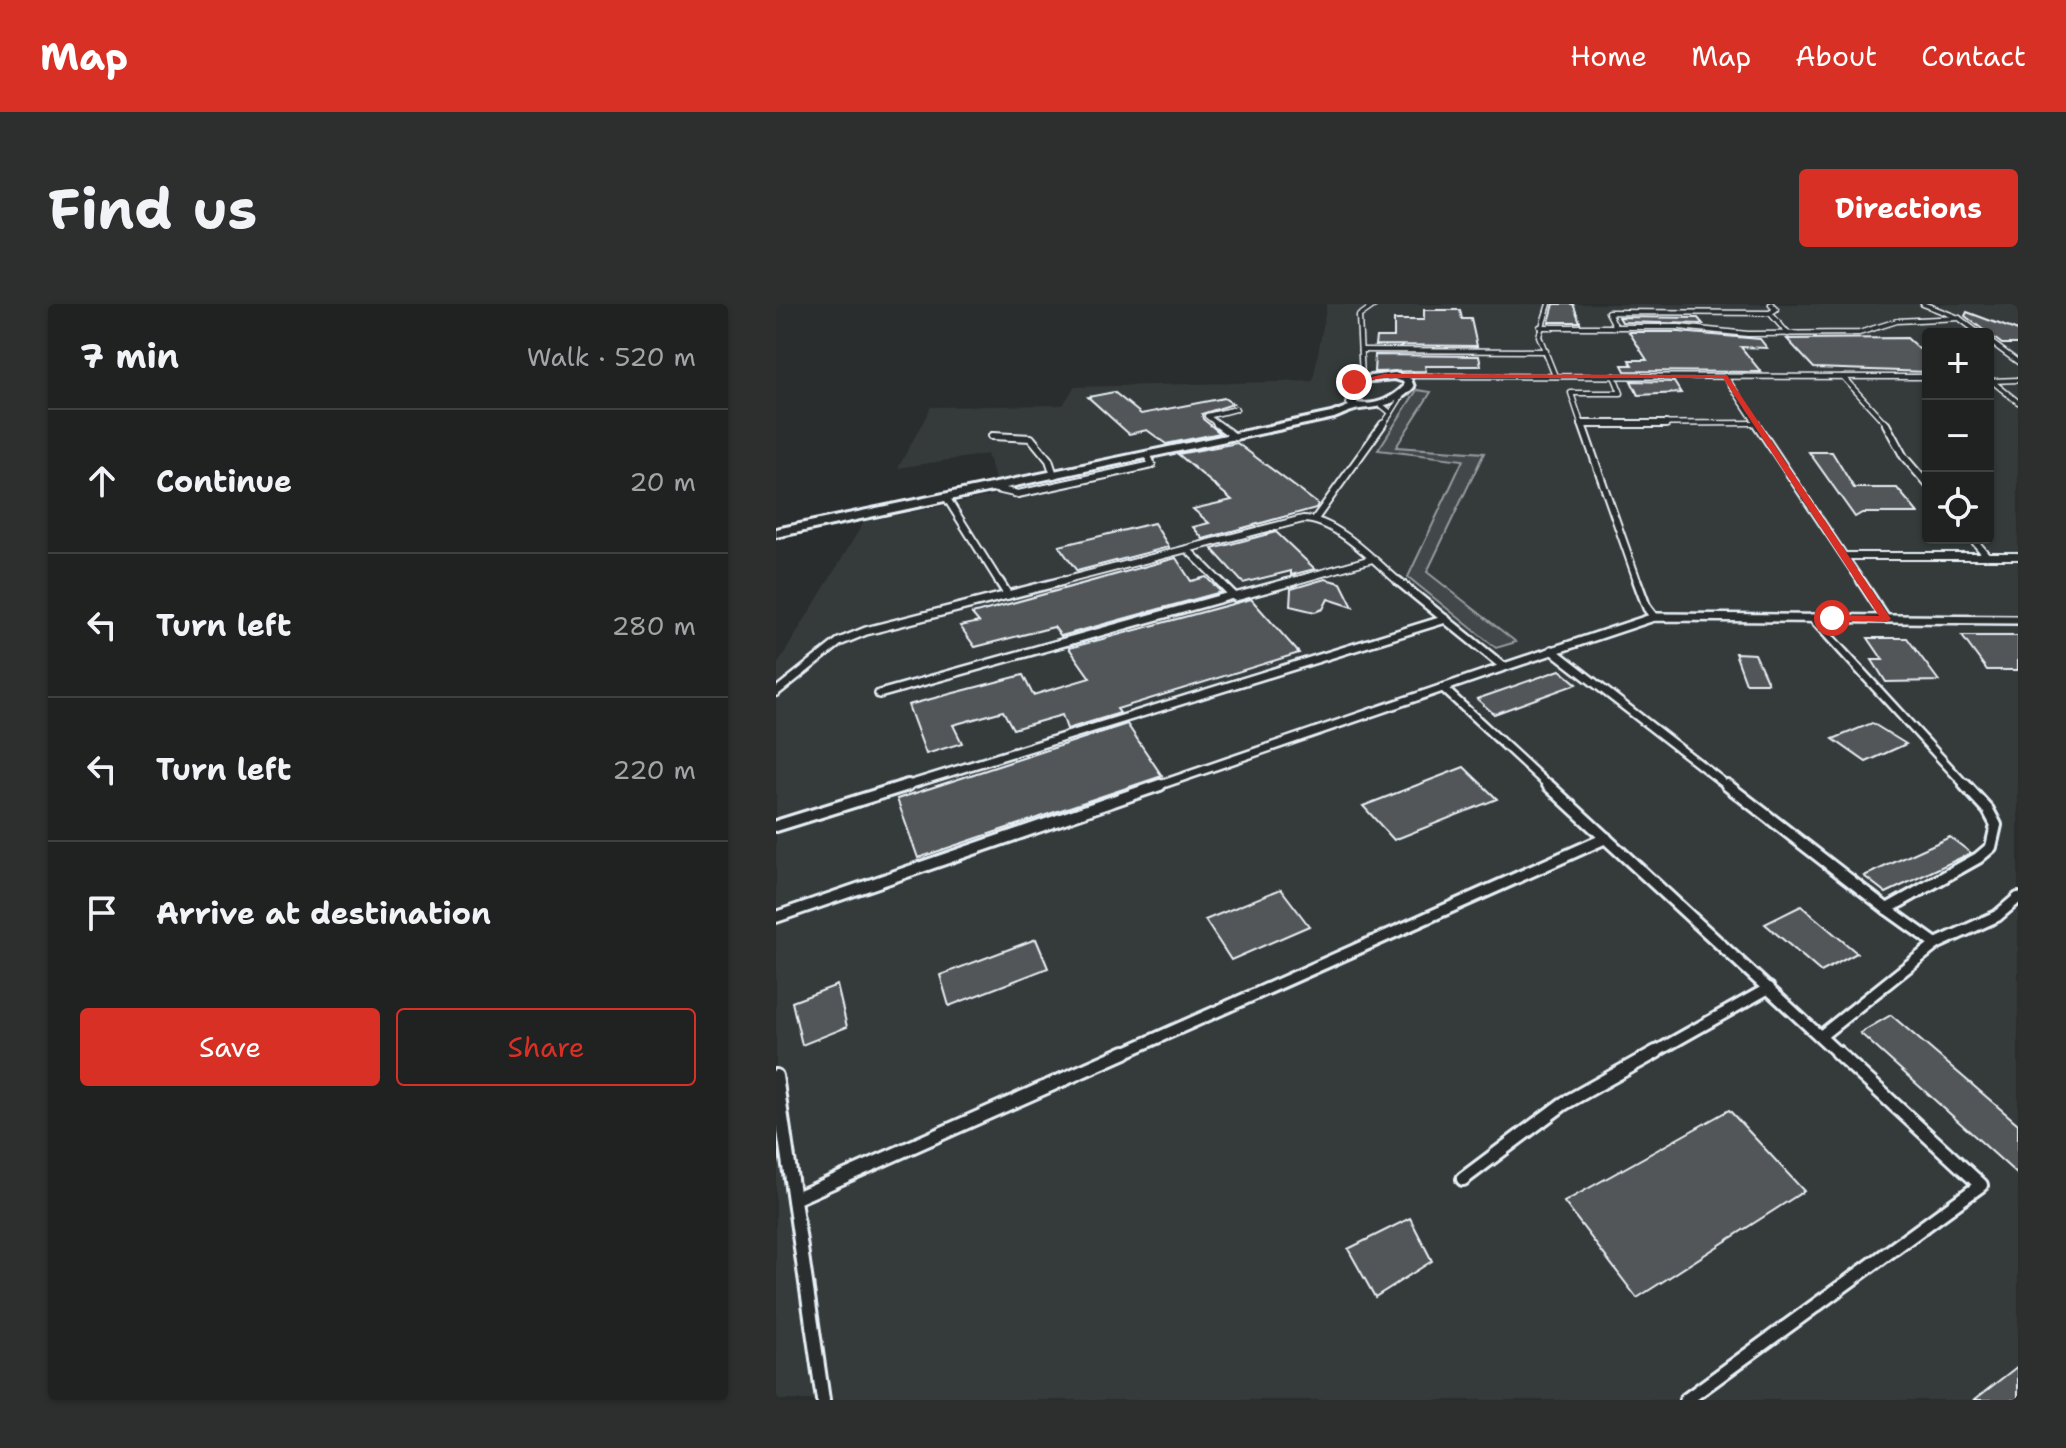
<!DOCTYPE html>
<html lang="en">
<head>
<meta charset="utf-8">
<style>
  body { margin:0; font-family:"Shantell Sans",sans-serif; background:#2d2f2f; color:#f1f3f6 }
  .controls { position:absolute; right:24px; top:24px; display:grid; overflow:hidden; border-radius:8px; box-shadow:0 2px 6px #0004 }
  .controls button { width:72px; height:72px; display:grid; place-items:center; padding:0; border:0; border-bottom:2px solid #3d3f40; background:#202222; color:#f1f3f6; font:40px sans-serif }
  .stop { position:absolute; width:24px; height:24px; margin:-18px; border:6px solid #d93025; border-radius:50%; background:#fff }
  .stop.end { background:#d93025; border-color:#fff; box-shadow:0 2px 8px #0008 }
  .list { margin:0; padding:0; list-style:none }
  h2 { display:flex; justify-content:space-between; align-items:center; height:104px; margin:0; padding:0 32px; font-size:34px }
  h2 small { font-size:26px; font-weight:400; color:#a2a4a5 }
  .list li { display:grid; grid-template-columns:52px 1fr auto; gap:24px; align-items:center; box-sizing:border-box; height:144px; padding:0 32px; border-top:2px solid #3d3f40 }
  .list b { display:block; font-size:30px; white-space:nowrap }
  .list em { font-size:26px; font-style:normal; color:#a2a4a5 }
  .actions { display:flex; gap:16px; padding:24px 32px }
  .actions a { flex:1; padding:18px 0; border:2px solid #d93025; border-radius:8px; text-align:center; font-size:28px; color:#d93025 }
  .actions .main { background:#d93025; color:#fff }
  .icon { flex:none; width:44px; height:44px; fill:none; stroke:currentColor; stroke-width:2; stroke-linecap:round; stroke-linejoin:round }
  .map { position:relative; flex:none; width:1242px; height:1096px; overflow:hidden; border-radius:8px }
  header { display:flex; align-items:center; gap:48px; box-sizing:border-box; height:112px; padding:0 40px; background:#d93025; color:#fff }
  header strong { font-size:38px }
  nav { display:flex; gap:44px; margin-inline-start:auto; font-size:28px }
  .intro { display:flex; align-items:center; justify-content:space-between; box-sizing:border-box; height:192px; padding:0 48px }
  h1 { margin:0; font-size:56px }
  .button { padding:20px 36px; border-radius:8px; background:#d93025; color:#fff; font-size:28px; font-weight:700 }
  main { display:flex; gap:48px; padding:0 48px }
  aside { flex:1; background:#202222; border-radius:8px; box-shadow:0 2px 6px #0004 }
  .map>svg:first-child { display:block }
  .built { fill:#363a3b; fill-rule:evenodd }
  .green { fill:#424648; stroke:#959ca0; stroke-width:2 }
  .building { fill:#535759; stroke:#e8f1f8; stroke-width:2 }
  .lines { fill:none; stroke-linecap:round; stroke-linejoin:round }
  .service-far4-casing { stroke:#e8f1f8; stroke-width:7 }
  .service-far3-casing { stroke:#e8f1f8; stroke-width:10 }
  .service-far2-casing { stroke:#e8f1f8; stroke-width:12 }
  .service-far1-casing { stroke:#e8f1f8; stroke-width:16 }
  .service-casing { stroke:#e8f1f8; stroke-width:18 }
  .minor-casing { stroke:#e8f1f8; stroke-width:6 }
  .service-far4 { stroke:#2a2d2e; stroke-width:4 }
  .service-far3 { stroke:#2a2d2e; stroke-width:6 }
  .service-far2 { stroke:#2a2d2e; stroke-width:7 }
  .service-far1 { stroke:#2a2d2e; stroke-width:10 }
  .service { stroke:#2a2d2e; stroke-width:12 }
  .minor { fill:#2a2d2e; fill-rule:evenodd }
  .route { fill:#d93025 }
</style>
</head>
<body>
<header>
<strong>Map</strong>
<nav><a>Home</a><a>Map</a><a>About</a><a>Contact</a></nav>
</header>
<div class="intro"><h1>Find us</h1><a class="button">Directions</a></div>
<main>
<aside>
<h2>7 min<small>Walk · 520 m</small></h2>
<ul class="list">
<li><svg class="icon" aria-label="ahead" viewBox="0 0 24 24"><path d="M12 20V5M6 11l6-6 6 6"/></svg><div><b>Continue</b></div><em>20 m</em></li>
<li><svg class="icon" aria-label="left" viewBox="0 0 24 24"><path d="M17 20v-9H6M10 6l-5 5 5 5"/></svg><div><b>Turn left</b></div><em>280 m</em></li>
<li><svg class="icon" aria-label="left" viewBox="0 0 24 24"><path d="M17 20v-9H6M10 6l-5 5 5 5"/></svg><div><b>Turn left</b></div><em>220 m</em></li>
<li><svg class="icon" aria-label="arrive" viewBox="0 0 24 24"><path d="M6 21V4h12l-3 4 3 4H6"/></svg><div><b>Arrive at destination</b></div></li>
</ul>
<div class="actions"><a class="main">Save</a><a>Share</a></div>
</aside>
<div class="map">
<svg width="1242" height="1096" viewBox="0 0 1242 1096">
  <rect width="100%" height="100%" fill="#2a2d2e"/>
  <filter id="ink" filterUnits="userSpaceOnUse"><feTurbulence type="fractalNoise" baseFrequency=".0125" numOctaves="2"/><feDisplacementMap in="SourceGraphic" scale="16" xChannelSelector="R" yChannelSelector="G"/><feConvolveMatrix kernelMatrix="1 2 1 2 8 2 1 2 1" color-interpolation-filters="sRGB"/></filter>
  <g filter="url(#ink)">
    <path class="built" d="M551 0H1242V1096H0V363L88 218 224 190 211 150 122 164 155 103 287 101 298 83 537 77ZM1152 30H1212V234H1152Z"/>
    <polygon class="green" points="641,86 655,88 620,143 708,149 651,268 740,338 720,344 632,273 687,156 602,146"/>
    <g class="building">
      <polygon points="778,0 797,0 804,18 773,18"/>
      <polygon points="648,6 684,6 686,15 695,15 701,42 599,41 600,33 618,33 618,16 648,16"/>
      <polygon points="1191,8 1242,27 1242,40 1226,40 1189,12"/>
      <polygon points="843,13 922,14 927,20 846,18"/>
      <polygon points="853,28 903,28 984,35 991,44 965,43 985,68 849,67 846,61 856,61 853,56 871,56"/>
      <polygon points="1131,34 1143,45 1152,45 1152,68 1038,64 1011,35"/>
      <polygon points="599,51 703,52 705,62 649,62 650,67 598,68"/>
      <polygon points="855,77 898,78 905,89 862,91"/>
      <polygon points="338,88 365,110 448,94 457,100 426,110 427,115 444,129 390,140 371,126 353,130 312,93"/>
      <polygon points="461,139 542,200 540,204 427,235 417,223 433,219 417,205 456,196 402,150"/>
      <polygon points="1033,148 1056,148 1078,184 1121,184 1142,209 1086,209 1079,213"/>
      <polygon points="378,219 393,243 301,267 283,242"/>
      <polygon points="500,228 539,265 515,271 515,267 467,279 436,245"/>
      <polygon points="400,254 415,277 430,273 445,288 285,332 278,323 199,343 184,322 203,318 196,310"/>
      <polygon points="549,275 565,279 577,303 552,295 547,305 539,308 514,302 515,285"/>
      <polygon points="475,295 523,349 341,405 344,409 291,425 286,411 237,425 227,407 177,421 186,439 150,450 132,401 247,371 257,391 314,374 293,344"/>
      <polygon points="1186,332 1242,332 1242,366 1211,366"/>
      <polygon points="1092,334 1131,334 1163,377 1110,378 1096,356 1107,356"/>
      <polygon points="959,349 979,350 992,379 970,379"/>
      <polygon points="784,366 801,380 718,410 701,395"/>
      <polygon points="1096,419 1130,440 1090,458 1057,435"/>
      <polygon points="351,420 386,472 142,554 121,495"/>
      <polygon points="688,463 721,495 618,536 587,502"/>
      <polygon points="1174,533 1195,549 1110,589 1088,572"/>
      <polygon points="505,585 533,622 455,656 429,616"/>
      <polygon points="1025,602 1081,649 1045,668 989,620"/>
      <polygon points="260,635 272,664 173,702 164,671"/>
      <polygon points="61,681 71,723 26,741 16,698"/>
      <polygon points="1115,711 1242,820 1242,871 1084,729"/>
      <polygon points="953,806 1028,887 861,994 788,898"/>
      <polygon points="634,914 656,957 599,993 572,945"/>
      <polygon points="1242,1062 1242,1096 1198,1096"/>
    </g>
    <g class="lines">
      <defs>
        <g id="service-far4">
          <polyline points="773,0 763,32 779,72"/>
          <polyline points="1147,0 1183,14 1204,30"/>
          <polyline points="994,9 1012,30"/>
          <polyline points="764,23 840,23 832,8 994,9 1000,5 995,0"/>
          <polyline points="840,23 903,23 972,30 1083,29 1121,17 1183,14"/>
          <polyline points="1212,36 1242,58"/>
          <polyline points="585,46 770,47"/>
          <polyline points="619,72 1152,73"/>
          <polyline points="949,72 982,122"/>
          <polyline points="1067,73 1112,122"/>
          <polyline points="586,74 583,12 600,0"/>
          <polyline points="1212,74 1242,98"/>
          <polyline points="1216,77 1242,76"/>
          <polyline points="604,100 615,109 625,93"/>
          <polyline points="806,120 979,119"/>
          <polyline points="444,122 431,112 460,105"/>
          <polyline points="606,122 615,109"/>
          <polyline points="806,122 795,89 845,89 838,72"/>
        </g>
        <g id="service-far3">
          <polyline points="441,120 459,133"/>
          <polyline points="806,120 862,279"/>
          <polyline points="806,120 890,120"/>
          <polyline points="980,120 1086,279"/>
          <polyline points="1110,120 1128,153 1152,181"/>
          <polyline points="216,132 255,134 273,156 278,171"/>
          <polyline points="216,184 242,190 376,161 372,152"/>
          <polyline points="170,193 224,279"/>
          <polyline points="539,215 607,120"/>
          <polyline points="1196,234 1211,252"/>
          <polyline points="411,245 445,279"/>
          <polyline points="1071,252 1242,252"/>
          <path d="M279 279 527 215C560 215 599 258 624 279"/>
          <polyline points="511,279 596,255"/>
        </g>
        <g id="service-far2">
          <polyline points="223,277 232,291"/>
          <polyline points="443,277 459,293 518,277"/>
          <polyline points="861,277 871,304 878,313"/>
          <polyline points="1085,277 1110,315"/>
          <polyline points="1036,314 1191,483"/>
          <polyline points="776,346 953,483"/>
          <polyline points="728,363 878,313 1242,316"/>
          <polyline points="667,384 774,483"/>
          <polyline points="0,388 63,338 90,327 287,277"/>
          <polyline points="103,390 457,291"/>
          <polyline points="126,483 670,315"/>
          <polyline points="378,483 728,363 622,277"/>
        </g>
        <g id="service-far1">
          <polyline points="772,481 1063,750"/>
          <polyline points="951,481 1111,605 1202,554 1215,543 1220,521 1212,506 1189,481"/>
          <polyline points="0,522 132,481"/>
          <polyline points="0,613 384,481"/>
          <polyline points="1160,640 1221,612 1242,594"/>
          <polyline points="1046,731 1160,640 1111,605"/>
          <polyline points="345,750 830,534"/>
          <polyline points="876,750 993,684"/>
        </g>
        <g id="service">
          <polyline points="0,772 47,1096"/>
          <polyline points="687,875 787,800 880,748"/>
          <polyline points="18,895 349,748"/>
          <polyline points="910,1096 1205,881 1061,748"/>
        </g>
        <path id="minor" d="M619 69 635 75 638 83C622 101 605 103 584 105 575 106 566 111 558 114L0 233V225L555 109 573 102 571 100 578 74ZM618 75 628 78V82C615 95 599 102 581 99L585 78Z"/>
      </defs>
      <use href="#service-far4" class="service-far4-casing"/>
      <use href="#service-far3" class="service-far3-casing"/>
      <use href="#service-far2" class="service-far2-casing"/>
      <use href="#service-far1" class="service-far1-casing"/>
      <use href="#service" class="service-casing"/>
      <use href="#minor" class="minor-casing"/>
      <use href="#service-far4" class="service-far4"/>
      <use href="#service-far3" class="service-far3"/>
      <use href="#service-far2" class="service-far2"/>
      <use href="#service-far1" class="service-far1"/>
      <use href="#service" class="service"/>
      <use href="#minor" class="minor"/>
    </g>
  </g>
  <polygon class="route" points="608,70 951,71 1115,315 1110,318 1052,316 1056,311 1103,312 947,74 608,74 575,78"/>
</svg>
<div class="controls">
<button>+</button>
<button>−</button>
<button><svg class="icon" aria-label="locate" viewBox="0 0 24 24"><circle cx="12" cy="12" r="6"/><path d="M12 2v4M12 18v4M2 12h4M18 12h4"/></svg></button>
</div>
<div class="stop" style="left:1056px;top:314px"></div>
<div class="stop end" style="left:578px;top:78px"></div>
</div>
</main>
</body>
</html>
